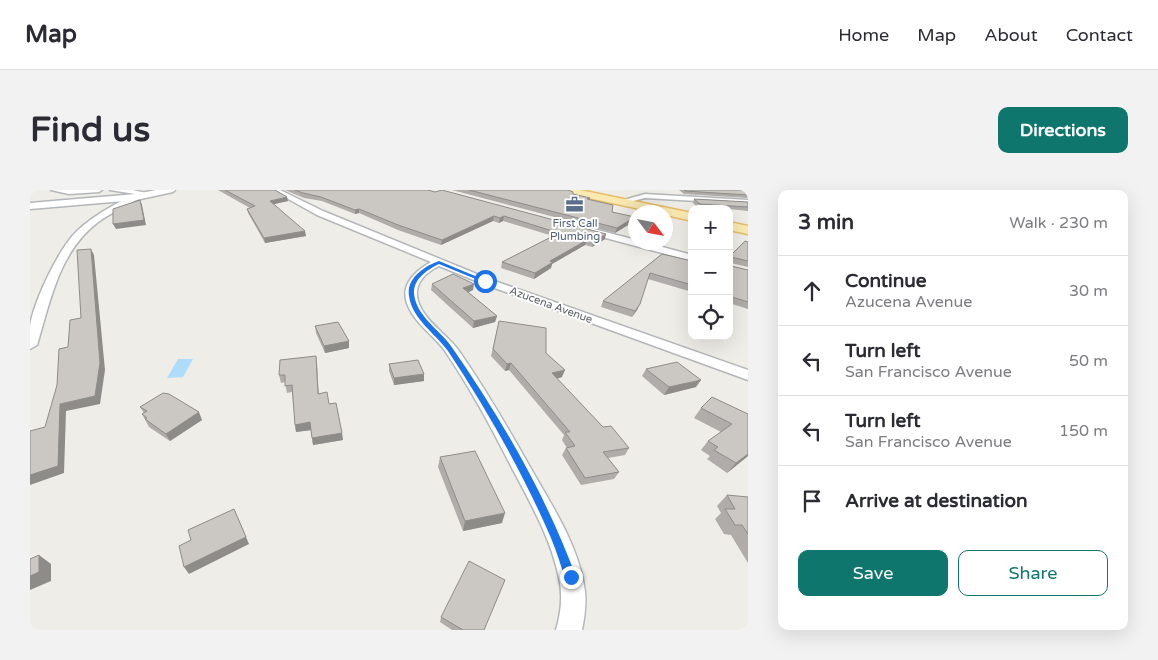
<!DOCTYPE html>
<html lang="en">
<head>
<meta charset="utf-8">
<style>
  body { margin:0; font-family:"Varela Round",sans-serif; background:#f2f2f3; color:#2b2b33 }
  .controls { position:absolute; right:15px; top:15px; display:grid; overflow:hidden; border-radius:10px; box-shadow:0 5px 20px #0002 }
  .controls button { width:45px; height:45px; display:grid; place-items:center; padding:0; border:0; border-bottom:1px solid #e1e1e2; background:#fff; color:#2b2b33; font:25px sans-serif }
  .compass { position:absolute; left:598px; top:15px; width:45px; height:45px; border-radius:50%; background:#fff; box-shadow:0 5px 20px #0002; rotate:122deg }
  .stop { position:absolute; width:15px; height:15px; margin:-11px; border:4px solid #1a73e8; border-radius:50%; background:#fff }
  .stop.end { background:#1a73e8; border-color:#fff; box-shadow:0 1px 5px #0008 }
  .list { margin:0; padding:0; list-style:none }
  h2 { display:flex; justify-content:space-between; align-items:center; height:65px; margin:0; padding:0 20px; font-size:21px }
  h2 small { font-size:16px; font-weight:400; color:#7c7c81 }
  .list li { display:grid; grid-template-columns:32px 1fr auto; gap:15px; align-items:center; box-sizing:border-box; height:70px; padding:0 20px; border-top:1px solid #e1e1e2 }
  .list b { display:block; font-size:19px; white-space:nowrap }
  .list p { margin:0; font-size:16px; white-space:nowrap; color:#7c7c81 }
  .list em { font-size:16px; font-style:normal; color:#7c7c81 }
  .actions { display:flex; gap:10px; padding:15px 20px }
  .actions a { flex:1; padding:11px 0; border:1px solid #0f766e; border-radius:10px; text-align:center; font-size:18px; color:#0f766e }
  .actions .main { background:#0f766e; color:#fff }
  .icon { flex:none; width:28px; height:28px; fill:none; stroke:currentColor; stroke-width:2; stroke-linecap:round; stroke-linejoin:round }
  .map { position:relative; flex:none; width:718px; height:440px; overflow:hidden; border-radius:10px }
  header { display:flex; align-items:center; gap:30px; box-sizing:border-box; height:70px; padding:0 25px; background:#fff; border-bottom:1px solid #e1e1e2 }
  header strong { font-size:24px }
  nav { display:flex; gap:28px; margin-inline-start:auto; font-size:18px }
  .intro { display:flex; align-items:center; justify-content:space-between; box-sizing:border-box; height:120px; padding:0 30px }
  h1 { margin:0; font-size:35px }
  .button { padding:12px 22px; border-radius:10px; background:#0f766e; color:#fff; font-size:18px; font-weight:700 }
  main { display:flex; gap:30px; padding:0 30px }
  aside { flex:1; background:#fff; border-radius:10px; box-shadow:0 5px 20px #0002 }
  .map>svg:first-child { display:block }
  .water { fill:#adddfa }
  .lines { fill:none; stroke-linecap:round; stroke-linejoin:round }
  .street-casing { stroke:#b4b7ba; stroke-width:3 }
  .secondary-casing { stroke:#b3b6ba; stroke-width:3 }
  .primary-casing { stroke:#e9bc67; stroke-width:3 }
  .street { fill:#fff; fill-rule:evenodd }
  .secondary { fill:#fff; fill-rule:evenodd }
  .primary { fill:#faeab2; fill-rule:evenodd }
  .wall { fill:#afaca9 }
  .shaded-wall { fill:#8e8c89 }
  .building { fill:#cbc8c4; stroke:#8e8c89 }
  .route { fill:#1a73e8 }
  .labels { text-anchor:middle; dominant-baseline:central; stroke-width:4; stroke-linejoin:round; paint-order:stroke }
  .far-service-label { font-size:11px; fill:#4e5e75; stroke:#fff }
  .far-street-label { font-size:11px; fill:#5e6266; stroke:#fff }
</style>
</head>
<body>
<header>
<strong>Map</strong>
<nav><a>Home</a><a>Map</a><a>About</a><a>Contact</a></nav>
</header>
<div class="intro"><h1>Find us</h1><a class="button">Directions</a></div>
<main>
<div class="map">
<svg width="718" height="440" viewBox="0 0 718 440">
  <rect width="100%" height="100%" fill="#efede7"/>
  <polygon class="water" points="148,169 163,169 153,187 137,188"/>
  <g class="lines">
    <defs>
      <g id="street">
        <polygon points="21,0 72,0 69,2 39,4"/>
        <path d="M80 0H103L116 3C102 15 82 21 67 33 29 62 20 112 7 155L0 159C0 152 0 143 0 136 4 111 29 58 47 41 64 25 85 14 105 4Z"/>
        <path d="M242 0H250L293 21 459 89 718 180V190L451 93 409 76C395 83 383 94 388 111 394 131 417 144 429 161 455 198 478 238 500 277 521 314 547 353 554 395 557 410 555 425 552 440H526C531 423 533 405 529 388 521 349 501 314 483 280 462 239 441 199 415 161 403 144 382 132 376 110 372 93 387 80 401 72L287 25Z"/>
        <polygon points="615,4 718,10 718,14 615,8 591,14 587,12"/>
        <polygon points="556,37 606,50 606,52 614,52 662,65 662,71 553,42 553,38"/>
      </g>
      <polygon id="secondary" points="126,0 145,0 143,2 106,10 0,19 0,13 106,4"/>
      <g id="primary">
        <polygon points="530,0 550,0 662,23 662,31 636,25 636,22 624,22 535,3"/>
        <polygon points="699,32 718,36 718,44 699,40"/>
      </g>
    </defs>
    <use href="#street" class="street-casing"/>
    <use href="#secondary" class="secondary-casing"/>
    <use href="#primary" class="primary-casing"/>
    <use href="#street" class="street"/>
    <use href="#secondary" class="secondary"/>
    <use href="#primary" class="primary"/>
  </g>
  <g class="wall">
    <polygon points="188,0 245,0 257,7 258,11 244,14 276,46 235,53 218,23 217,19 220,18"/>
    <polygon points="255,0 398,0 575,49 562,57 555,55 522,74 521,78 504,89 471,78 472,72 523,46 473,31 469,33 463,31 411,55 368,40 329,23 325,24 292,11 274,8"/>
    <polygon points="422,0 538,0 543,4 560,8 560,10 603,32 585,43"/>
    <polygon points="649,0 718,0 718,8 654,4"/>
    <polygon points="664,9 718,12 718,21 699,19 668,18 663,13"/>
    <polygon points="718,52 718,77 701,73 701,76 718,80 718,119 699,113 699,67"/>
    <polygon points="632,64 662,71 662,102 618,89 610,114 607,120 602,127 571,117 573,111"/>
    <polygon points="402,94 443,100 438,102 467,126 465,132 443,138 401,100"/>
    <polygon points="469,131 516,163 532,187 527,189 573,237 599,258 595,265 578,268 589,282 584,289 551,295 532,265 536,258 537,258 532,250 534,245 479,180 475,181 461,166"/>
    <polygon points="285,136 319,158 295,163 286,143"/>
    <polygon points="286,166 288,203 299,214 313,250 283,255 281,240 266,242 262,202 257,203 255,192 251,193 249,185"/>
    <polygon points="359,174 394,184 394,191 364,195 359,181"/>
    <polygon points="616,179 666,197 634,205 612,186"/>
    <polygon points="110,217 172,230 140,251 119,237 112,224 114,223"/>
    <polygon points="671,218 718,224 718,266 697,283 677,269 680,266 671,260 678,251 691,242 664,228"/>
    <polygon points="410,267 472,333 433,341 408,277"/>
    <polygon points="697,305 718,307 718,373 701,345 694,344 685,329 691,323 687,316"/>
    <polygon points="411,427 454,440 422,440 410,432"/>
  </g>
  <g class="shaded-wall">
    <polygon points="257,7 258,11 240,15 240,11"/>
    <polygon points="110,10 112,15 116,35 86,39 83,34"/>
    <polygon points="329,19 329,23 325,24 325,20"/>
    <polygon points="464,26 463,31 411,55 412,50"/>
    <polygon points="474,26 473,31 469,33 470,28"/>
    <polygon points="605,27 603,32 585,43 587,38"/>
    <polygon points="275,41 276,46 235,53 234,48"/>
    <polygon points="576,44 575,49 562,57 564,51"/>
    <polygon points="557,50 555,55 522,74 521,78 504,89 505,83 520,71"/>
    <polygon points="61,59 64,65 75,180 70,214 36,221 34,283 0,295 0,285 30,214 65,206"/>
    <polygon points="444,94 443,100 433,105 433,98"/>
    <polygon points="610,114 607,120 602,127 605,121"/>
    <polygon points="467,126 465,132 443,138 444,131"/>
    <polygon points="319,151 319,158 295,163 294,156"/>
    <polygon points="286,166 287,173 289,211 288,204"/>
    <polygon points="481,173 479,180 475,181 477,174"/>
    <polygon points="535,180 532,187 519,191 522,183"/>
    <polygon points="394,184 394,191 364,195 364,188"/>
    <polygon points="671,190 666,197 634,205 639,197"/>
    <polygon points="169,222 172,230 140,251 136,244"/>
    <polygon points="280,232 282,240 266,242 265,235"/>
    <polygon points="312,243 313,250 283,255 282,248"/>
    <polygon points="718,264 718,266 697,283 706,273"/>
    <polygon points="204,319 219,354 159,384 154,377"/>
    <polygon points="475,323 472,333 433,341 435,331"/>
    <polygon points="9,365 21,374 21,391 0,400 0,386"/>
  </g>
  <g class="building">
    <polygon points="195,0 245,0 257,7 240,11 275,41 234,48 217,19 225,16"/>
    <polygon points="265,0 398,0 405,2 412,0 576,44 564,51 557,50 520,71 523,72 505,83 472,72 529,43 474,26 470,28 464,26 412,50 368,35 329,19 325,20 291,7 273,3"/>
    <polygon points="439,0 538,0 543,2 543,4 560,8 557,9 583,15 582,22 605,27 587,38"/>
    <polygon points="654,0 718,0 718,5 655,1"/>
    <polygon points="664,9 718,12 718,17 670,14"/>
    <polygon points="110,10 114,30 83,34 83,19"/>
    <polygon points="715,51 718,52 718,71 701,67 701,76 718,80 718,112 699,106 699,67"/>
    <polygon points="61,59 70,173 65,206 30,214 28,276 0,285 0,241 15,237 27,195 29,159 38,157 40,130 51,128 47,60"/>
    <polygon points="632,64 662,71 662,95 620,83 610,114 605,121 573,111"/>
    <polygon points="423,84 444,94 433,98 467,126 444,131 402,94"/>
    <polygon points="469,131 516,138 516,163 535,180 522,183 573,237 581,236 599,258 573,262 589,282 555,288 536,258 545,256 535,242 540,242 481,173 477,174 463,159"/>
    <polygon points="308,132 319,151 294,156 285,136"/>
    <polygon points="286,166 288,204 297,202 299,214 306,213 312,243 282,248 280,232 265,235 262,195 255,196 255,185 249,185 250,170"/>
    <polygon points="388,170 394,184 364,188 359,174"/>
    <polygon points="647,172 671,190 639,197 616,179"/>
    <polygon points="133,203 139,204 169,222 136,244 115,229 117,228 112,224 117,221 110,217"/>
    <polygon points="682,207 718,224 718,264 706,273 684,260 688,257 678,251 702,234 671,218"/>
    <polygon points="445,261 475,323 435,331 410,267"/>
    <polygon points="697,305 718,307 718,344 712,335 705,335 695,319 705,319"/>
    <polygon points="204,319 216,347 154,377 149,356 161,350 158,340"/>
    <polygon points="9,365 9,382 0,386 0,369"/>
    <polygon points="439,371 475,390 454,440 433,440 411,427"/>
  </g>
  <path class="route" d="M409 71 457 91 453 92 409 74C397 80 383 89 384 104 387 127 409 139 421 156 471 228 516 305 546 387L545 391 541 393 536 391C531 377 527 362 521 348 493 283 457 220 418 161 405 143 382 129 379 106 376 88 395 76 409 71Z"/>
  <defs>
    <symbol id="office-bare" viewBox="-9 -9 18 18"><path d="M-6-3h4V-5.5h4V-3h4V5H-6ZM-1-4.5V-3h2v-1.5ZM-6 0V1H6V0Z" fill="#5c6f8a" stroke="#fff" stroke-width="2.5" paint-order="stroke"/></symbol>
  </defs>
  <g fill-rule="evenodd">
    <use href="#office-bare" x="532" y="2" width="25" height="25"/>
  </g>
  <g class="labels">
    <g class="far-service-label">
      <text x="545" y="33">First Call<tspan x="545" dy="13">Plumbing</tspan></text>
    </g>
    <g class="far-street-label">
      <text transform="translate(521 115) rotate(20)">Azucena Avenue</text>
    </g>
  </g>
</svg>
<div class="controls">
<button>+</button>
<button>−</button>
<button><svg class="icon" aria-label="locate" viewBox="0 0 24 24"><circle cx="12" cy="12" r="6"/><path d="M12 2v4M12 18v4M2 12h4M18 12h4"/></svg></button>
</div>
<svg class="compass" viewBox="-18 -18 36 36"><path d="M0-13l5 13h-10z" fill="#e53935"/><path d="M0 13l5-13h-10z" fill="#7c7c81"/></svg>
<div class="stop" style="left:455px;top:91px"></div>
<div class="stop end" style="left:541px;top:387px"></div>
</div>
<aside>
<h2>3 min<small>Walk · 230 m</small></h2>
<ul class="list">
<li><svg class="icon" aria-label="ahead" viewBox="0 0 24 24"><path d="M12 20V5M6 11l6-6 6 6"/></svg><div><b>Continue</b><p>Azucena Avenue</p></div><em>30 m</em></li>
<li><svg class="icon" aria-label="left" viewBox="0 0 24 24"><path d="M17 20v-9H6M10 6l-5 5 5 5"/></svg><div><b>Turn left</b><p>San Francisco Avenue</p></div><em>50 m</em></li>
<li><svg class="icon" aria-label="left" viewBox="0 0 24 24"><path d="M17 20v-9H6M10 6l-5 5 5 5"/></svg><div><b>Turn left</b><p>San Francisco Avenue</p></div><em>150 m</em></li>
<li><svg class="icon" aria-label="arrive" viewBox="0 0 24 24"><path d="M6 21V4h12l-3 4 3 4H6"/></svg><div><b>Arrive at destination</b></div></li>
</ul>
<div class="actions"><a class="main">Save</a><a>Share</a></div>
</aside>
</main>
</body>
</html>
